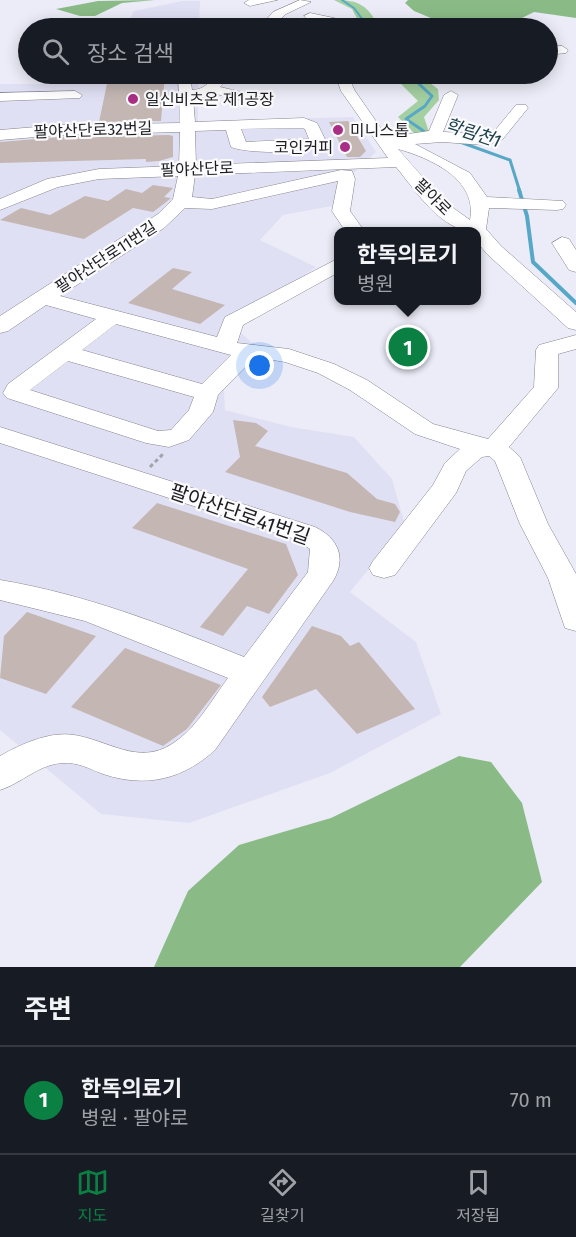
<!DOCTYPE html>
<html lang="ko">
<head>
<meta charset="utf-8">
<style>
  body { margin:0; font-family:"Fira Sans","Noto Sans KR",sans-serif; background:#242831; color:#f1f3f6 }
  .you { position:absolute; left:260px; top:366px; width:21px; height:21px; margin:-15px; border:4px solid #fff; border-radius:50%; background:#1a73e8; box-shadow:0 0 0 9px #1a73e833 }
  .badge { display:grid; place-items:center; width:39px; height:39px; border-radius:50%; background:#0b8043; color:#fff; font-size:20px; font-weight:700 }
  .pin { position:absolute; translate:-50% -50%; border:3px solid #fff; box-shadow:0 2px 6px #0006 }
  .popup { position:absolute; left:334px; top:227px; width:147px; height:78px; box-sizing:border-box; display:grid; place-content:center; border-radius:12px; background:#171b24; filter:drop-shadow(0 2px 4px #0005); font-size:20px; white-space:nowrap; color:#9ea1a6 }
  .popup b { font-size:22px; color:#f1f3f6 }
  .popup::after { content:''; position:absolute; left:50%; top:100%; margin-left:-12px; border:12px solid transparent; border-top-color:#171b24 }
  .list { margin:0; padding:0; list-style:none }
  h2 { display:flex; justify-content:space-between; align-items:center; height:78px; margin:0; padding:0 24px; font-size:26px }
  h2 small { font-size:20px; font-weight:400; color:#9ea1a6 }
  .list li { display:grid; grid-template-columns:39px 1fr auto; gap:18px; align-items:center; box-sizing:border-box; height:108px; padding:0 24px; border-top:2px solid #363941 }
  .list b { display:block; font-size:22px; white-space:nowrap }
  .list p { margin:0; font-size:20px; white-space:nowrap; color:#9ea1a6 }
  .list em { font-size:20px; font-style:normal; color:#9ea1a6 }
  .icon { flex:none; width:33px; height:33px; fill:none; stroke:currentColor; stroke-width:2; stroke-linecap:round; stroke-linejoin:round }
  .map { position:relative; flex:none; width:576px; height:967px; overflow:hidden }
  .search { position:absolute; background:#171b24; box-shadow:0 3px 15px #0003; left:18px; right:18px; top:18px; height:66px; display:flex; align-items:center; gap:15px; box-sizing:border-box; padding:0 21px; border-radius:33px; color:#9ea1a6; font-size:22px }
  .sheet { height:186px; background:#171b24 }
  nav { display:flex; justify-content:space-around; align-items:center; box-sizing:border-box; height:84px; border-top:2px solid #363941; background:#171b24; font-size:16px; color:#9ea1a6 }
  nav a { display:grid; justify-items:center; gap:3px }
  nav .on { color:#0b8043 }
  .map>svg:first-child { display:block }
  .built { fill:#e0e0f4 }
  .green { fill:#a4cfa0 }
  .forest { fill:#8abb86 }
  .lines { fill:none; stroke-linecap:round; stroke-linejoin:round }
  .stream-far2 { stroke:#57a8c6; stroke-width:2 }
  .stream-far1 { stroke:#57a8c6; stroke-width:3 }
  .stream { stroke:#57a8c6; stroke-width:4 }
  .building { fill:#c4b7b3 }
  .minor-casing { stroke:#83838e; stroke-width:1 }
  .path { stroke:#a3a3ac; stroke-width:3; stroke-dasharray:4 3; stroke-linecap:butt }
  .minor { fill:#fff; fill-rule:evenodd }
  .poi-dot { fill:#a82f85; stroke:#fbfbfd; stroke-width:2 }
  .labels { text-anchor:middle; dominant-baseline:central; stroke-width:4.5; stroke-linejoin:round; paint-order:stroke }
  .far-poi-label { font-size:16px; fill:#1c1c20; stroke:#fbfbfd; text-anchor:start }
  .far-street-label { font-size:16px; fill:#1c1c20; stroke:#fbfbfd }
  .far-water-label { font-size:18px; font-style:italic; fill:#1b404d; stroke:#fbfbfd }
  .street-label { font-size:20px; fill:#1c1c20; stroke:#fbfbfd }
</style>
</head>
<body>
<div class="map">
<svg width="576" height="967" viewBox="0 0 576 967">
  <rect width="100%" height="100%" fill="#ececf8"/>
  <g class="built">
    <polygon points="182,1 200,1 199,28 126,28 134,11"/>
    <polygon points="72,74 198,74 198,121 353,117 376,152 344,182 332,206 283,215 260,240 316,267 233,326 259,349 224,390 225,410 291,427 354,437 392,479 405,525 350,592 416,642 441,714 330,773 189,823 101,814 0,730 0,84 48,84 68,80"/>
  </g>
  <g class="green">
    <path d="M334 0C360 0 367 5 380 28H362L352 9Z"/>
    <polygon points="391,74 418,74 438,89 439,100 424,117 429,132 417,136 398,117 418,101"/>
  </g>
  <g class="forest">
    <polygon points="155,0 122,3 95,16 80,16 56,9 98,1"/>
    <polygon points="408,0 576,0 576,18 534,12 502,28 455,28 414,11 405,3"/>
    <polygon points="459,756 491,762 522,803 542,882 460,967 154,967 188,891 239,845 331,818"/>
  </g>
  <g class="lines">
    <g class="stream-far2">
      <polyline points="342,0 354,8 369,28"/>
      <polyline points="409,74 421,85"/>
    </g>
    <g class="stream-far1">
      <polyline points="419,84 432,96 425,106 406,119 428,134"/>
      <polyline points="460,142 510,160 520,192"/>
    </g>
    <polyline class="stream" points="519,190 527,216 533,262 576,303"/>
  </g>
  <g class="building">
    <polygon points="109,74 165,74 161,121 99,122"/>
    <polygon points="348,121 366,151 360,157 347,157 329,122"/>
    <polygon points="169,135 173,136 173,157 159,161 146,162 146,159 0,163 0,142 60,137"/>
    <polygon points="153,185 173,188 164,197 171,198 165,203 153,212 133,208 84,239 0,220 21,208 50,215 85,196 108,201 126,189 142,193"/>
    <polygon points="173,268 192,272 172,289 225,305 200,324 128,303"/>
    <polygon points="233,420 256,423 268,431 255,446 347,473 377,499 395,504 400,512 395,522 350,512 225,472 240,457"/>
    <polygon points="157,503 286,544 298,575 269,614 247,606 223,636 200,627 248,569 132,528"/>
    <polygon points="27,612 96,636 46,694 0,678 4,636"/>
    <polygon points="312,626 341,636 350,646 359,642 415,709 357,734 316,689 270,707 262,697"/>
    <polygon points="125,648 221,685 187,729 163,746 71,707"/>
  </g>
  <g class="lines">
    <defs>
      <g id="minor">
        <polygon points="277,0 250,6 244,3 249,0"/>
        <polygon points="300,0 311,2 286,14 271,28 259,28 273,12"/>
        <polygon points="310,13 334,18 356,28 341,28 306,18 304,16"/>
        <polygon points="136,24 177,24 183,28 130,28"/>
        <polygon points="562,46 568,50 566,53 548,55 548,47"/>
        <path d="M178 74H190L192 90C209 90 209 74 233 74L220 87 259 96 261 99 254 103 212 93 208 97 193 98 195 122 304 118 317 123 326 141C314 155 248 154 231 147L226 130 195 131 196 165 388 158 341 91 335 74H347L355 91 387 137 429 131 444 95 451 91 458 95 443 132 492 134 516 105H526L528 108 502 140 485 145 442 142 415 144 470 173 487 197 563 201 566 205 563 209 557 210 489 208 486 229 501 246 576 312V330L568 328 487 254 477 242V232C441 232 417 192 396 167L195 175 192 197 212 199 341 170 352 171 355 179 350 211 365 232H346L332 211 338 181 212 209 185 208 164 228 60 296 217 337 225 317 339 258V272L243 325 237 343 289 349 334 364 367 380 433 424 488 439 534 387 536 350 539 345 576 335V349L558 354V388L509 447 520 457 548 524 576 574V631L565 628 548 578 520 524 495 461 489 456 482 457 466 471 456 493 395 575 384 578 373 575 369 568 373 561 433 485 445 463 460 449 415 434 350 390 318 373 285 362 255 357 218 395 213 412 189 440 169 447 146 443 7 398 3 393 8 384 96 319 46 305 8 331 0 333V316L158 214 173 199 178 176 99 179 58 187 0 210V199L47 179 99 169 179 166 180 132 60 135 0 140V130L60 125 180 123ZM302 128 305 129 309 139 246 142 241 129ZM398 149C430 158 478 179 470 220L445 202ZM116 324 231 355 202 384 82 350ZM68 361 194 397 189 410 171 430 158 431 30 390Z"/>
        <polygon points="75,91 82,95 80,98 0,101 0,93"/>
        <polygon points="562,237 569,239 576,250 576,272 569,270 552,243"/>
        <path d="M0 427 315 527C338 538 347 558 333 581L215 750C182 780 145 788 103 774 90 769 78 762 63 763 39 764 22 783 0 790V756C21 744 50 731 74 735 108 740 138 766 172 744 196 729 211 701 228 678L85 621 0 600V580C85 594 164 625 244 657L308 572 310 549 295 539 0 443Z"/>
      </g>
    </defs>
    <use href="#minor" class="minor-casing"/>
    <polyline class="path" points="150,467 163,454"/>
    <use href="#minor" class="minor"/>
  </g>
  <g class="poi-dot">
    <circle cx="133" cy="99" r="6"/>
    <circle cx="338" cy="130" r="6"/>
    <circle cx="345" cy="147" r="6"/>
  </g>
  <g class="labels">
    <g class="far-poi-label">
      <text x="145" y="99">일신비츠온 제1공장</text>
      <text x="350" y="130">미니스톱</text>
      <text x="333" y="147" text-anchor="end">코인커피</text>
    </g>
    <g class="far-street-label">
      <text transform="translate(93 130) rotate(-2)">팔야산단로32번길</text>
      <text transform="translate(197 169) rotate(-2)">팔야산단로</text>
      <text transform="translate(433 197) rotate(45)">팔야로</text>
      <text transform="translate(106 257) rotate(-33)">팔야산단로11번길</text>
    </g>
    <g class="far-water-label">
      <text transform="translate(473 133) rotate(18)">학림천1</text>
    </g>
    <g class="street-label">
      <text transform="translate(240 514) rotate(19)">팔야산단로41번길</text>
    </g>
  </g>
</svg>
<div class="you"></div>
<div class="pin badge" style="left:408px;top:347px">1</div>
<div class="popup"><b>한독의료기</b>병원</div>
<div class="search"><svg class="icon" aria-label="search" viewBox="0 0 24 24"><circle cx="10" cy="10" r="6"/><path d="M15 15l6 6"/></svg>장소 검색</div>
</div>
<section class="sheet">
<h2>주변<small></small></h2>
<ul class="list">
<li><span class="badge">1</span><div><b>한독의료기</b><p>병원 · 팔야로</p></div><em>70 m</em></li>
</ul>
</section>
<nav>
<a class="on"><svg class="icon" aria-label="map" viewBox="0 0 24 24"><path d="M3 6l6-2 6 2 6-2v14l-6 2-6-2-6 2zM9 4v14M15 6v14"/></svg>지도</a>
<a><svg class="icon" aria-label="directions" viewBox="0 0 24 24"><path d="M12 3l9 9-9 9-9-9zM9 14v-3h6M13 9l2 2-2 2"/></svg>길찾기</a>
<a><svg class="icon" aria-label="saved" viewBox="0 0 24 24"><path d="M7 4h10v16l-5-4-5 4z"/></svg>저장됨</a>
</nav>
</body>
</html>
